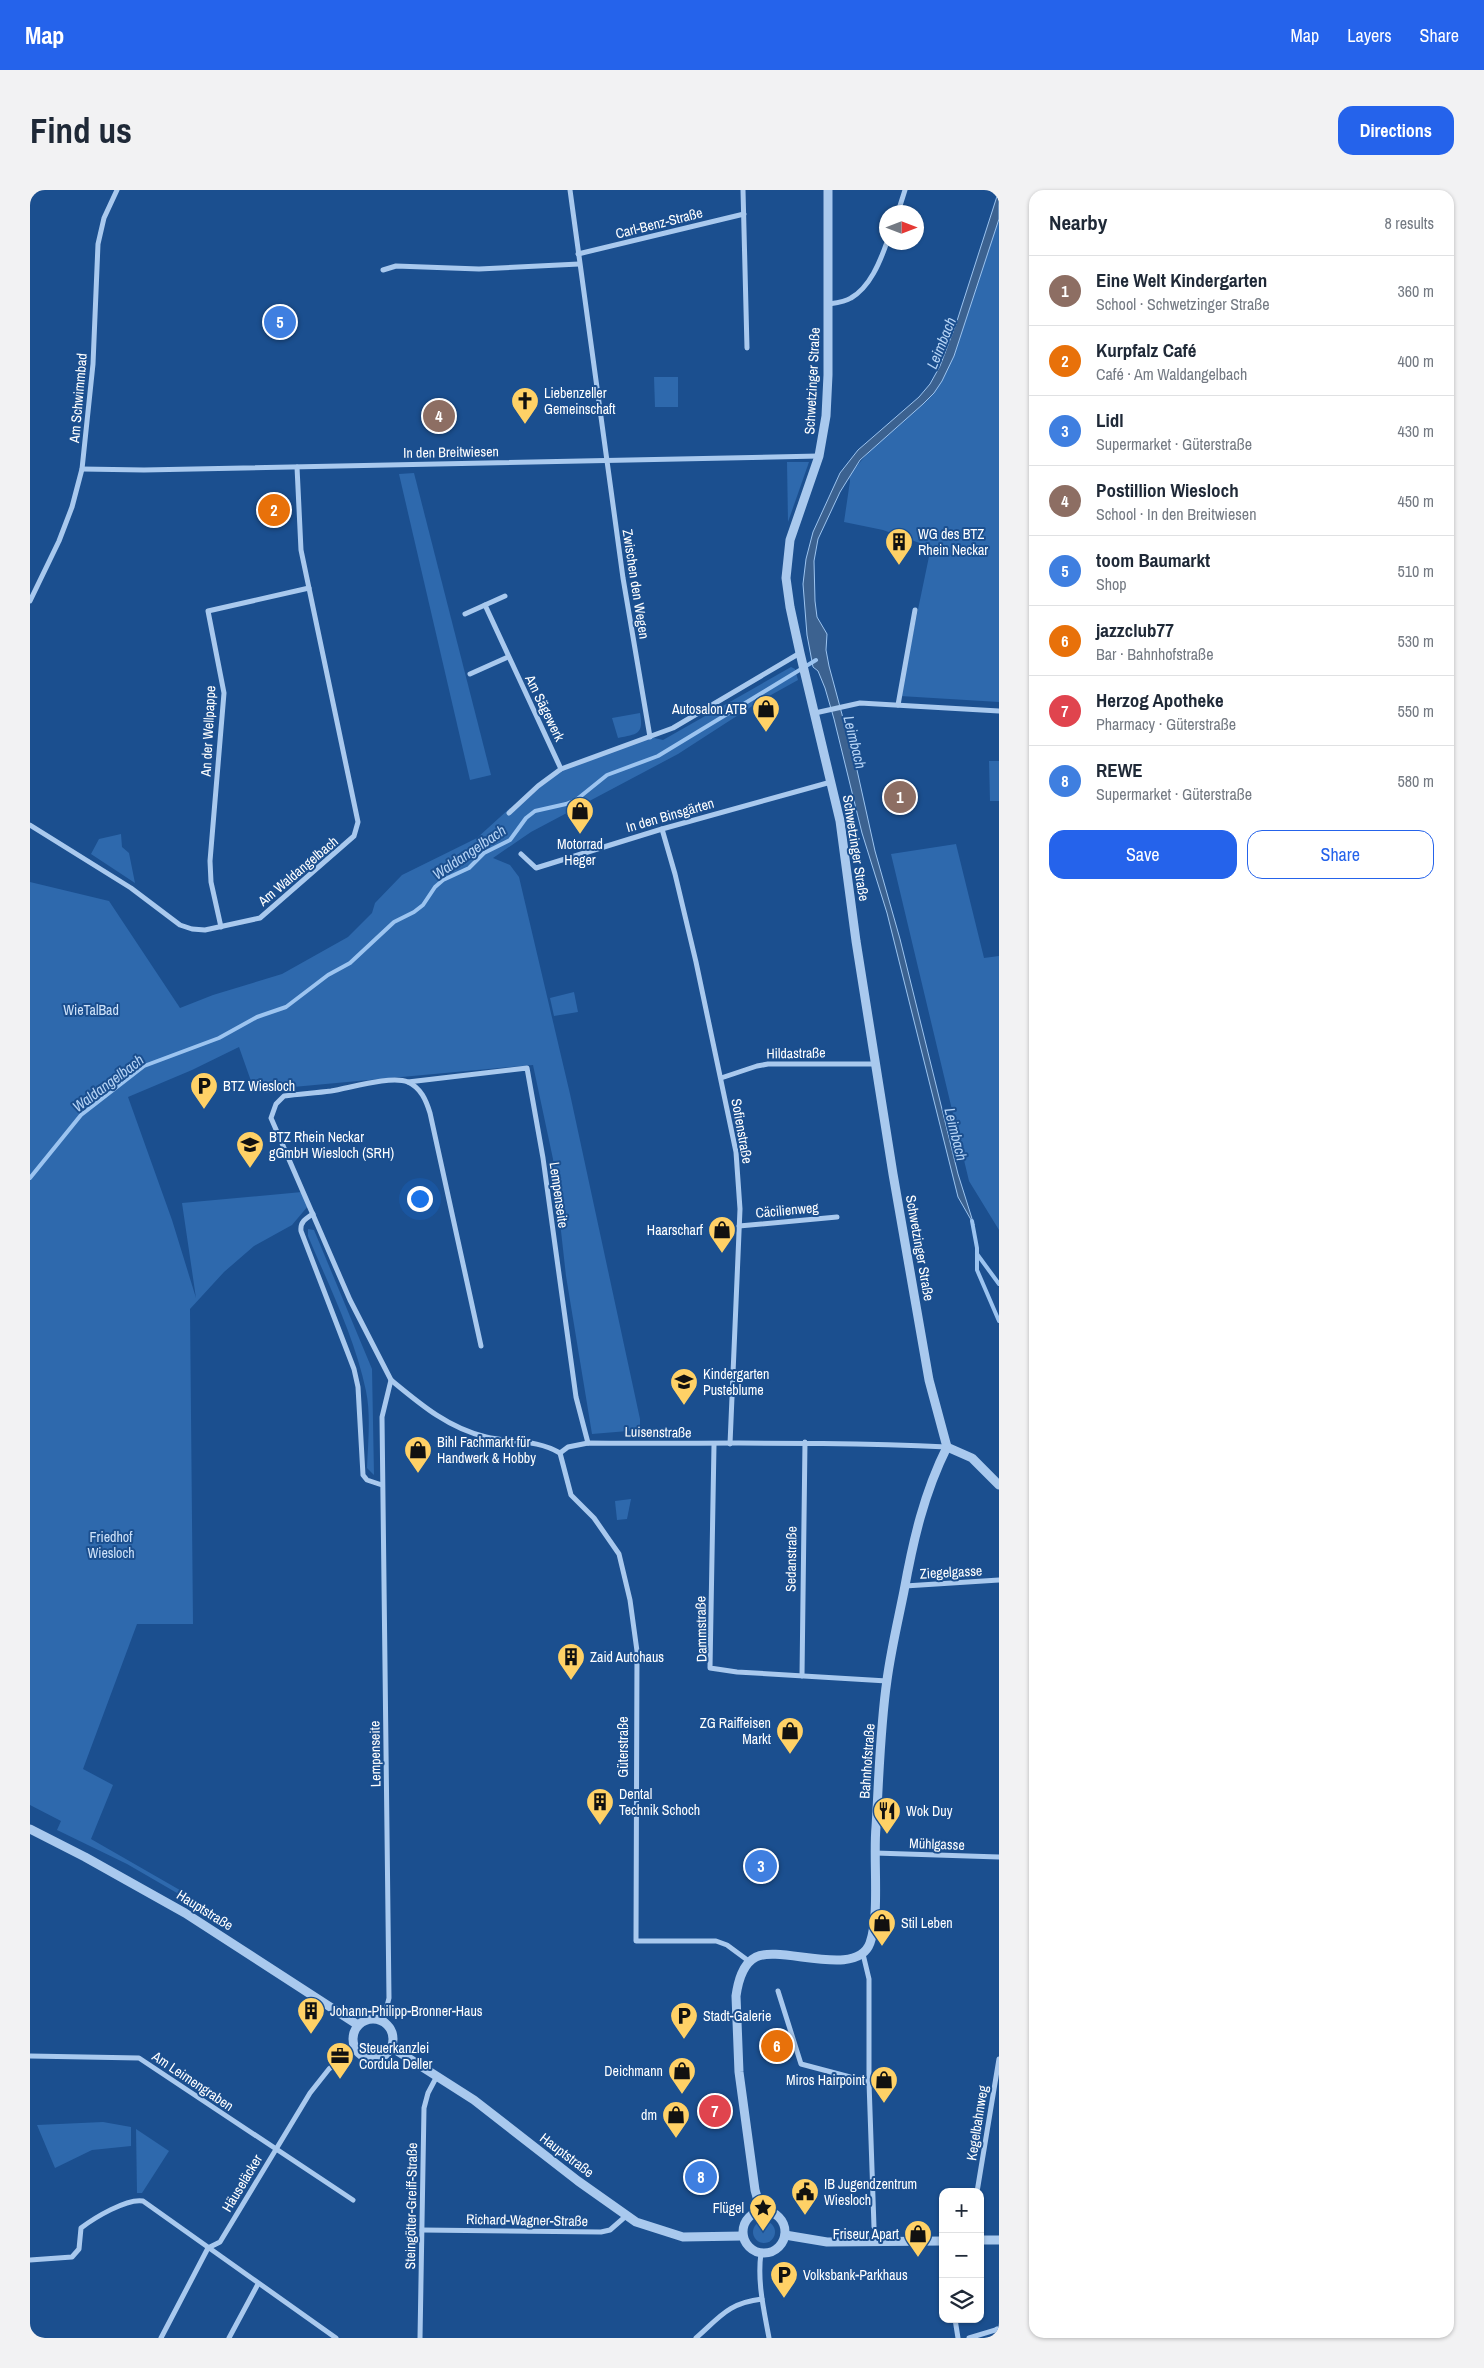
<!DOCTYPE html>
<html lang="en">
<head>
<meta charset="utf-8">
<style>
  body { margin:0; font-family:"Archivo Narrow",sans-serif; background:#f2f2f3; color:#1f2937 }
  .controls { position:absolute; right:15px; bottom:15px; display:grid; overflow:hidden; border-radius:10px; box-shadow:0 1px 4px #0004 }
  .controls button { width:45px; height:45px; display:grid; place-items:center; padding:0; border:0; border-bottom:1px solid #e0e1e3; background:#fff; color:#1f2937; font:25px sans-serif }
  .compass { position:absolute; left:849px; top:15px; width:45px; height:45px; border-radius:50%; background:#fff; box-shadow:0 1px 4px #0004; rotate:90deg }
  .you { position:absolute; left:389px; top:1008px; width:18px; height:18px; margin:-12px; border:4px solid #fff; border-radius:50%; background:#1a73e8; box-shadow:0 0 0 8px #1a73e833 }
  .badge { display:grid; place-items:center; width:32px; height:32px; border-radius:50%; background:#2563eb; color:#fff; font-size:16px; font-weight:700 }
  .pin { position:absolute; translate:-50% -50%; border:2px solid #fff; box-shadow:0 1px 5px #0006 }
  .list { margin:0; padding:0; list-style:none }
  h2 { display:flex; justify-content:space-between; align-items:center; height:65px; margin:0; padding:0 20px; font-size:21px }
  h2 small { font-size:16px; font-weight:400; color:#747a83 }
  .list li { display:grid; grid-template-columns:32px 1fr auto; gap:15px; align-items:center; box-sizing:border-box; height:70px; padding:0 20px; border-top:1px solid #e0e1e3 }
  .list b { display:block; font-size:19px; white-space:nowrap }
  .list p { margin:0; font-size:16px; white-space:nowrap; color:#747a83 }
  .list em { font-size:16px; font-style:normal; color:#747a83 }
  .actions { display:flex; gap:10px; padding:15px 20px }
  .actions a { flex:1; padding:11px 0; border:1px solid #2563eb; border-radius:15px; text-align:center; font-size:18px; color:#2563eb }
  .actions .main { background:#2563eb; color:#fff }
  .icon { flex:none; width:28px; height:28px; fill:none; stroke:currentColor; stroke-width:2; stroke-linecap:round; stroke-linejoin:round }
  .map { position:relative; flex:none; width:969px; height:2148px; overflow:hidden; border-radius:15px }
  header { display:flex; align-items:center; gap:30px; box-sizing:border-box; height:70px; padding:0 25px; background:#2563eb; color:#fff }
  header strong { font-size:24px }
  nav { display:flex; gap:28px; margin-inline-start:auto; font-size:18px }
  .intro { display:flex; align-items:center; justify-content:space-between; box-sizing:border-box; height:120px; padding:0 30px }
  h1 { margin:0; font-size:35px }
  .button { padding:12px 22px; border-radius:15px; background:#2563eb; color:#fff; font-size:18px; font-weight:700 }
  main { display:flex; gap:30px; padding:0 30px }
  aside { flex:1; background:#fff; border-radius:15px; box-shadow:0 1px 4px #0004 }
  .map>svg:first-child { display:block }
  .green { fill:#2e69ad }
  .water { fill:#3c6290; stroke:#9cc4f0 }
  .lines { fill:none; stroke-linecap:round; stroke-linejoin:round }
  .stream { stroke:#9cc4f0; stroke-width:4 }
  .minor { stroke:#a9c9ee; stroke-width:5 }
  .tertiary { stroke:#a9c9ee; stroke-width:9 }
  .labels { text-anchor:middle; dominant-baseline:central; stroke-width:4; stroke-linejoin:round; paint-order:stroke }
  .street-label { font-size:14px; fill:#fff; stroke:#1b4f8f }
  .poi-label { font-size:14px; fill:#fff; stroke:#1b4f8f; text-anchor:start }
  .park-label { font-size:14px; fill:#cfe3fa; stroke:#1b4f8f }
  .water-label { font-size:15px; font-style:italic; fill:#b5d3f5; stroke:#1b4f8f }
</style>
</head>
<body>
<header>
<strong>Map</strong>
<nav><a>Map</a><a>Layers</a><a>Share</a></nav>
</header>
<div class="intro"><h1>Find us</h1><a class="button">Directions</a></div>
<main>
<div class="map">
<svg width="969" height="2148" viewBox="0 0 969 2148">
  <rect width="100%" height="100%" fill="#1b4f8f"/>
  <g class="green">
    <polygon points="969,29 969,512 870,506 901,357 853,340 814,332 820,291 819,285 844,256 904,203 924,166"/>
    <polygon points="624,187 648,187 648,217 625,217"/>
    <polygon points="757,272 779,272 758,332"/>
    <polygon points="384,283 461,585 440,590 369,284"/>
    <polygon points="761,477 765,479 768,490 730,511 648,564 501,642 463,668 480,675 489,687 540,904 610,1229 610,1240 562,1244 536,1086 523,969 503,875 263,897 235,903 221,891 209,857 162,880 98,907 142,1030 166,1108 152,1013 272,1002 278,1016 262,1035 224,1056 194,1082 160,1119 163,1434 107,1434 53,1579 83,1595 61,1649 155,1703 147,1703 97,1674 27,1640 31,1631 0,1615 0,692 79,711 150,818 183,805 252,784 318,747 342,723 345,713 372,685 447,648 480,618 481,620 531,579 620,547 633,550"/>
    <path d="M610 523C614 545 607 544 588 548L582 528Z"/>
    <polygon points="959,571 969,571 969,611 960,611"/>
    <polygon points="91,644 92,657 99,663 105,693 61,664 69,649"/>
    <polygon points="926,654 954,768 969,766 969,1040 939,991 861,664"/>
    <polygon points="544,802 548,822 524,826 520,808"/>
    <path d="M278 1039 284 1040 342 1179 344 1285 337 1278C338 1253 341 1225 336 1201 325 1148 299 1096 278 1046Z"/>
    <polygon points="601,1309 597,1329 587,1330 585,1311"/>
    <polygon points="73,1932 101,1937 101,1956 62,1960 25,1978 7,1935"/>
    <polygon points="106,1939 139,1961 112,2003 107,2003"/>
    <circle cx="734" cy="2042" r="11"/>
  </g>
  <polygon class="water" points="969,0 969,29 924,166 912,191 904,203 893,214 830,270 810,302 788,349 784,371 785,411 787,427 797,444 796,460 799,476 827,580 845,661 870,749 928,984 944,1035 928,1007 857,723 832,643 804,529 795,498 788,481 783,477 777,445 773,394 776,369 783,342 810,283 828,260 889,207 900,194 910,176 926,134"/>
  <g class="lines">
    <g class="stream">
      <polyline points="0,988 51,925 114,876 189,848 227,827 256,817 298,785 320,773 364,732 384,722 393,715 405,697 413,690 439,678 454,663 480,650 496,628 505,621 536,614 546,610 577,585 628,566 786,470"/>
      <polyline points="942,1031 947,1058 947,1080 969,1131"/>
      <polyline points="947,1064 969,1094"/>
    </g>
    <g class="minor">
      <polyline points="540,0 593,388 620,547"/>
      <polyline points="713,0 717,158"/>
      <polyline points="868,22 875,0"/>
      <polyline points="548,64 714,24"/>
      <polyline points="353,80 366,76 449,79 549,74"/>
      <path d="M798 114C805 113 815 112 821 108 840 97 850 72 857 52"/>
      <polyline points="52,279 114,280 789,266"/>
      <polyline points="475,406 455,415 531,579"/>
      <polyline points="0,411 29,351 42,317 52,279 63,174 68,54 74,28 87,0"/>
      <polyline points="435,424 455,415"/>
      <polyline points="440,484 478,467"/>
      <polyline points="868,515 885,420"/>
      <polyline points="785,523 830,513 969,521"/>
      <polyline points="479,623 508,596 531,579 643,538 770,463"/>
      <polyline points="0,635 101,698 150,735 162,739 175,740 230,728 324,646 328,632 271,360 267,277"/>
      <polyline points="632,639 645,684 666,772 706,962 710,1019 700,1254"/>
      <polyline points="491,664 506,678 632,639 801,592"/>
      <polyline points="191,737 181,692 180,671 194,503 178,421 279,398"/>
      <polyline points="691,888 727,876 738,874 844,874"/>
      <polyline points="378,892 497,878 513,968 546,1207 558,1253"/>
      <path d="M283 1024C275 1029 270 1032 271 1041L324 1179 328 1197 333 1285 337 1290 352 1295"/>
      <polyline points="709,1036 807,1027"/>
      <path d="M361 1190C390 1214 418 1238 456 1247 482 1253 506 1249 530 1263L538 1257 558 1253C678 1254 797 1251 917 1257"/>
      <polyline points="684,1255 680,1478 707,1482 857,1491"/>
      <polyline points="530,1263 541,1305 564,1328 589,1364 600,1410 607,1461 606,1751 686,1751 697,1755 720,1772"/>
      <polyline points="875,1396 969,1390"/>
      <polyline points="772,1486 775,1252"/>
      <polyline points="845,1663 969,1667"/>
      <polyline points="833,1764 839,1789 839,1892 844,2037"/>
      <polyline points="748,1801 771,1874 839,1892"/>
      <path d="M353 1832 359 1808 352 1227 361 1190 320 1110 241 928 246 914 254 906C270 904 285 903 301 901 320 898 361 885 378 892 391 898 396 910 400 923L451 1156"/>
      <polyline points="0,1866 109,1868 323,2010"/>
      <polyline points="947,2002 969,1869"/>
      <polyline points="392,2040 571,2042 580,2040 596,2026"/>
      <path d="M731 2063C727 2092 734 2120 739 2148"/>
      <path d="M0 2070 42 2067 49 2059 51 2038C64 2028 97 2008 113 2011L306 2148"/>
      <polyline points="925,2129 928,2148"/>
      <polyline points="967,2139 969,2147"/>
      <polyline points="131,2148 178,2058 190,2052 280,1903 299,1879 311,1869 327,1861"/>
      <polyline points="199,2148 228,2094"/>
      <polyline points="390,2148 394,1918 398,1903 407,1886"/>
      <path d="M666 2148C690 2127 698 2113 732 2109"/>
      <polyline points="939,2148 969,2139"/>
    </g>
    <g class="tertiary">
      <polyline points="798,0 798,185 796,226 789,266 760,350 756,388 760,417 770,463 810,631 826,751 863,984 899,1190 917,1257"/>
      <polyline points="917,1257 942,1268 969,1295"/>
      <polyline points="0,1639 55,1667 155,1723 328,1835"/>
      <circle cx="343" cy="1849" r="20"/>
      <polyline points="361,1857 444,1910 548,1991 606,2032 653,2047 713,2046"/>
      <circle cx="734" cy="2042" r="21"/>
      <path d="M731 2021 725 2000 709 1882 706 1806C708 1792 712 1774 726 1767 751 1755 827 1789 840 1753 850 1725 843 1669 846 1637 849 1588 850 1538 857 1490 861 1460 868 1431 874 1401 883 1351 894 1303 917 1257"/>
      <polyline points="755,2045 797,2052 913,2051"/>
      <polyline points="950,2050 969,2050"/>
    </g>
  </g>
  <defs>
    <symbol id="church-pin" viewBox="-11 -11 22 30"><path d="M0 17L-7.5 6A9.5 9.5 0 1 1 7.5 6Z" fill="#ffd166" stroke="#1b4f8f"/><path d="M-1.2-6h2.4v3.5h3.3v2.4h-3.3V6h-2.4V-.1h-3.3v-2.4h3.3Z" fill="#111"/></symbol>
    <symbol id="building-pin" viewBox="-11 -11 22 30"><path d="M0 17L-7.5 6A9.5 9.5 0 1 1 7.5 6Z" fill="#ffd166" stroke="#1b4f8f"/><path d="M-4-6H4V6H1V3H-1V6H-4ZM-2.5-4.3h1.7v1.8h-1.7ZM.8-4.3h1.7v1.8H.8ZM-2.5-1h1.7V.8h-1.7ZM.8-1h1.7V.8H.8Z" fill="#111"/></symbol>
    <symbol id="shop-pin" viewBox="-11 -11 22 30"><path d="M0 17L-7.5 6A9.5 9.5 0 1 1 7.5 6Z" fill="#ffd166" stroke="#1b4f8f"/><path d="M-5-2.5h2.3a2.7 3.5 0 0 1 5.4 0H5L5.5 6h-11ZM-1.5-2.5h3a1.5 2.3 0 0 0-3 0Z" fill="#111"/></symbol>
    <symbol id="parking-pin" viewBox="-11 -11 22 30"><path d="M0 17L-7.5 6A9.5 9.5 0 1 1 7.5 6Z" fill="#ffd166" stroke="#1b4f8f"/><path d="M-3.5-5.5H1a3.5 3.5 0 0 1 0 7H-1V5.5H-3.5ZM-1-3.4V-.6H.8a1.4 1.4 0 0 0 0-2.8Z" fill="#111"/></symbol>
    <symbol id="school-pin" viewBox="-11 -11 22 30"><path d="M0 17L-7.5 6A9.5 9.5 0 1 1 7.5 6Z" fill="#ffd166" stroke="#1b4f8f"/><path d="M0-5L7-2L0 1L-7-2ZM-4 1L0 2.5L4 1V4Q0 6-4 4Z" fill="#111"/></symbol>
    <symbol id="restaurant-pin" viewBox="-11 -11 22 30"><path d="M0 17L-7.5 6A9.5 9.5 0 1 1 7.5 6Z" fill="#ffd166" stroke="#1b4f8f"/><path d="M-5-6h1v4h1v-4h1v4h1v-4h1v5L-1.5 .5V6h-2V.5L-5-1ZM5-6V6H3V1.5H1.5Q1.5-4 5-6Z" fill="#111"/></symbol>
    <symbol id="office-pin" viewBox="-11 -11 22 30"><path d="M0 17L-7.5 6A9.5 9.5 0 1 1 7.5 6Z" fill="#ffd166" stroke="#1b4f8f"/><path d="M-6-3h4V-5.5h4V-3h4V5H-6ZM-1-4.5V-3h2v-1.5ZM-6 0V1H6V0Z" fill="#111"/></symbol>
    <symbol id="civic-pin" viewBox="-11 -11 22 30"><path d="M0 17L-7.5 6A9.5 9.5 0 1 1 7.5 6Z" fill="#ffd166" stroke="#1b4f8f"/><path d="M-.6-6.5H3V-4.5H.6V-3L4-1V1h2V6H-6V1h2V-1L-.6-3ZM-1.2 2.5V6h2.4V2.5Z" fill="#111"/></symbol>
    <symbol id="sight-pin" viewBox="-11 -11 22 30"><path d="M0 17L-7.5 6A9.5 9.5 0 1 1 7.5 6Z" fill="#ffd166" stroke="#1b4f8f"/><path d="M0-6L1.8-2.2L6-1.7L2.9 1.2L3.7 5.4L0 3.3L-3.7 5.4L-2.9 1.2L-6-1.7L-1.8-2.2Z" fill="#111"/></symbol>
  </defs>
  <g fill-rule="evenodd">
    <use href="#church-pin" x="479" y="195" width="32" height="43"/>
    <use href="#building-pin" x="853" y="336" width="32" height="43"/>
    <use href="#shop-pin" x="720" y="503" width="32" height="43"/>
    <use href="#shop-pin" x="534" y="605" width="32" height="43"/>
    <use href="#parking-pin" x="158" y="880" width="32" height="43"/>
    <use href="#school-pin" x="204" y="939" width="32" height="43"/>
    <use href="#shop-pin" x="676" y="1024" width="32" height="43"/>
    <use href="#school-pin" x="638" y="1176" width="32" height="43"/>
    <use href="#shop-pin" x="372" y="1244" width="32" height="43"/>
    <use href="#building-pin" x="525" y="1451" width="32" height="43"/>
    <use href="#shop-pin" x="744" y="1525" width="32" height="43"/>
    <use href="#building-pin" x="554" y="1596" width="32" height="43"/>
    <use href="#restaurant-pin" x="841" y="1605" width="32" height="43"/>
    <use href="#shop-pin" x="836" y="1717" width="32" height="43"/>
    <use href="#building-pin" x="265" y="1805" width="32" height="43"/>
    <use href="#parking-pin" x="638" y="1810" width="32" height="43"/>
    <use href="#office-pin" x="294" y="1850" width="32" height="43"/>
    <use href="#shop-pin" x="636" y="1865" width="32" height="43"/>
    <use href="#shop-pin" x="838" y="1874" width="32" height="43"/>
    <use href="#shop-pin" x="630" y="1909" width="32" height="43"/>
    <use href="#civic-pin" x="759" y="1986" width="32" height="43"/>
    <use href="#sight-pin" x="717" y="2002" width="32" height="43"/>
    <use href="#shop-pin" x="872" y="2028" width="32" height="43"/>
    <use href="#parking-pin" x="738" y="2069" width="32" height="43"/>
  </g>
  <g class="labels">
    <g class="street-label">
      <text transform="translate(629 33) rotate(-14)">Carl-Benz-Straße</text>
      <text transform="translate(782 191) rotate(-87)">Schwetzinger Straße</text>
      <text transform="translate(48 208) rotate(-85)">Am Schwimmbad</text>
      <text transform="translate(421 262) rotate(-1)">In den Breitwiesen</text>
      <text transform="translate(606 394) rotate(81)">Zwischen den Wegen</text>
      <text transform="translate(515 518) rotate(64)">Am Sägewerk</text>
      <text transform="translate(178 541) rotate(-87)">An der Wellpappe</text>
      <text transform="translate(640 625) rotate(-16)">In den Binsgärten</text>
      <text transform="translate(826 658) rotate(81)">Schwetzinger Straße</text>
      <text transform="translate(268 681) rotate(-40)">Am Waldangelbach</text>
      <text transform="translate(766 863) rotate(-1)">Hildastraße</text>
      <text transform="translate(712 941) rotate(80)">Sofienstraße</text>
      <text transform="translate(529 1005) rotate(82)">Lempenseite</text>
      <text transform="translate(757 1020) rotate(-5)">Cäcilienweg</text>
      <text transform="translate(890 1058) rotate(80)">Schwetzinger Straße</text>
      <text transform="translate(628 1242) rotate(1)">Luisenstraße</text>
      <text transform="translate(761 1369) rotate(-89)">Sedanstraße</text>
      <text transform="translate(921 1382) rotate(-3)">Ziegelgasse</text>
      <text transform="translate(671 1439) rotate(-91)">Dammstraße</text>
      <text transform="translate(593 1557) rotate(-90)">Güterstraße</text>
      <text transform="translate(345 1564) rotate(-91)">Lempenseite</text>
      <text transform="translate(837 1571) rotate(-86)">Bahnhofstraße</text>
      <text transform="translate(907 1654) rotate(2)">Mühlgasse</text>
      <text transform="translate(175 1720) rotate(32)">Hauptstraße</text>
      <text transform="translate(163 1891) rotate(34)">Am Leimengraben</text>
      <text transform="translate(947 1933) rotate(-81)">Kegelbahnweg</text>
      <text transform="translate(537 1965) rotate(37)">Hauptstraße</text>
      <text transform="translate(212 1993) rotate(-59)">Häuseläcker</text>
      <text transform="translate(381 2016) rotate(-89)">Steingötter-Greiff-Straße</text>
      <text transform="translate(497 2030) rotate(1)">Richard-Wagner-Straße</text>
    </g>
    <g class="poi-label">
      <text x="514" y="203">Liebenzeller<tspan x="514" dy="16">Gemeinschaft</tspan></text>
      <text x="888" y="344">WG des BTZ<tspan x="888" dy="16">Rhein Neckar</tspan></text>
      <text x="717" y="519" text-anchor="end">Autosalon ATB</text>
      <text x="550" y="654" text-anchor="middle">Motorrad<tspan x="550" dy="16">Heger</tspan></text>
      <text x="193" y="896">BTZ Wiesloch</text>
      <text x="239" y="947">BTZ Rhein Neckar<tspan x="239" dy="16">gGmbH Wiesloch (SRH)</tspan></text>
      <text x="673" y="1040" text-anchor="end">Haarscharf</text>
      <text x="673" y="1184">Kindergarten<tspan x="673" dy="16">Pusteblume</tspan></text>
      <text x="407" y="1252">Bihl Fachmarkt für<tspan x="407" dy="16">Handwerk &amp; Hobby</tspan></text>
      <text x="560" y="1467">Zaid Autohaus</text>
      <text x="741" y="1533" text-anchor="end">ZG Raiffeisen<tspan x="741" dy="16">Markt</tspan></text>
      <text x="589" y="1604">Dental<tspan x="589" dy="16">Technik Schoch</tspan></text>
      <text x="876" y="1621">Wok Duy</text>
      <text x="871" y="1733">Stil Leben</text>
      <text x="300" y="1821">Johann-Philipp-Bronner-Haus</text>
      <text x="673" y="1826">Stadt-Galerie</text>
      <text x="329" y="1858">Steuerkanzlei<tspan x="329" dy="16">Cordula Deller</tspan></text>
      <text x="633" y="1881" text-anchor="end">Deichmann</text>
      <text x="835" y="1890" text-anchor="end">Miros Hairpoint</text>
      <text x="627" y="1925" text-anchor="end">dm</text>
      <text x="794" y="1994">IB Jugendzentrum<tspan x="794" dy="16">Wiesloch</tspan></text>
      <text x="714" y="2018" text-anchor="end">Flügel</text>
      <text x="869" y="2044" text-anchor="end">Friseur Apart</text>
      <text x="773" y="2085">Volksbank-Parkhaus</text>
    </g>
    <g class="park-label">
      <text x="61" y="820">WieTalBad</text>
      <text x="81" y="1347">Friedhof<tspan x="81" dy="16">Wiesloch</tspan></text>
    </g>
    <g class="water-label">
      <text transform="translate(911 153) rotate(-68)">Leimbach</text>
      <text transform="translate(825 552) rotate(76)">Leimbach</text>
      <text transform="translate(439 662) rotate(-34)">Waldangelbach</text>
      <text transform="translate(78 893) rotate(-37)">Waldangelbach</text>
      <text transform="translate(926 944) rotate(76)">Leimbach</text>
    </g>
  </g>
</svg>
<div class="controls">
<button>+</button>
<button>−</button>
<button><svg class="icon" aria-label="layers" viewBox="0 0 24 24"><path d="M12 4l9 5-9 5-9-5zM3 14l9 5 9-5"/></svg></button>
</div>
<svg class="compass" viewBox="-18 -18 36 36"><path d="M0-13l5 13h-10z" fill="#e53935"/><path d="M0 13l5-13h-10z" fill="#747a83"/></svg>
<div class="you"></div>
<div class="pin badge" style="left:870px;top:607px;background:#8d6e63">1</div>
<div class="pin badge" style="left:244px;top:320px;background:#e8710a">2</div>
<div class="pin badge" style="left:731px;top:1676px;background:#3f7fe0">3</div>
<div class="pin badge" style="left:409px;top:226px;background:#8d6e63">4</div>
<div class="pin badge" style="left:250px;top:132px;background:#3f7fe0">5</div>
<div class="pin badge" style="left:747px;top:1856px;background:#e8710a">6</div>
<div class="pin badge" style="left:685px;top:1921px;background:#e0444e">7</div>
<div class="pin badge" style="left:671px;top:1987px;background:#3f7fe0">8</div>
</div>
<aside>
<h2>Nearby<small>8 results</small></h2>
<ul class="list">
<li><span class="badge" style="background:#8d6e63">1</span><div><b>Eine Welt Kindergarten</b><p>School · Schwetzinger Straße</p></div><em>360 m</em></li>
<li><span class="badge" style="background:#e8710a">2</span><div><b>Kurpfalz Café</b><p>Café · Am Waldangelbach</p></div><em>400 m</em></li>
<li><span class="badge" style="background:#3f7fe0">3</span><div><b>Lidl</b><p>Supermarket · Güterstraße</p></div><em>430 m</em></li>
<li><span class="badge" style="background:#8d6e63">4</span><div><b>Postillion Wiesloch</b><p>School · In den Breitwiesen</p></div><em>450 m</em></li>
<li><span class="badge" style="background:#3f7fe0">5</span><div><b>toom Baumarkt</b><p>Shop</p></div><em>510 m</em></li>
<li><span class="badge" style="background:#e8710a">6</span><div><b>jazzclub77</b><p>Bar · Bahnhofstraße</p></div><em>530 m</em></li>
<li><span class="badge" style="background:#e0444e">7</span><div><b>Herzog Apotheke</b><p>Pharmacy · Güterstraße</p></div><em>550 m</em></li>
<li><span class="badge" style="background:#3f7fe0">8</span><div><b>REWE</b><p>Supermarket · Güterstraße</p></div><em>580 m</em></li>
</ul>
<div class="actions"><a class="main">Save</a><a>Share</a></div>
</aside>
</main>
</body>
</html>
